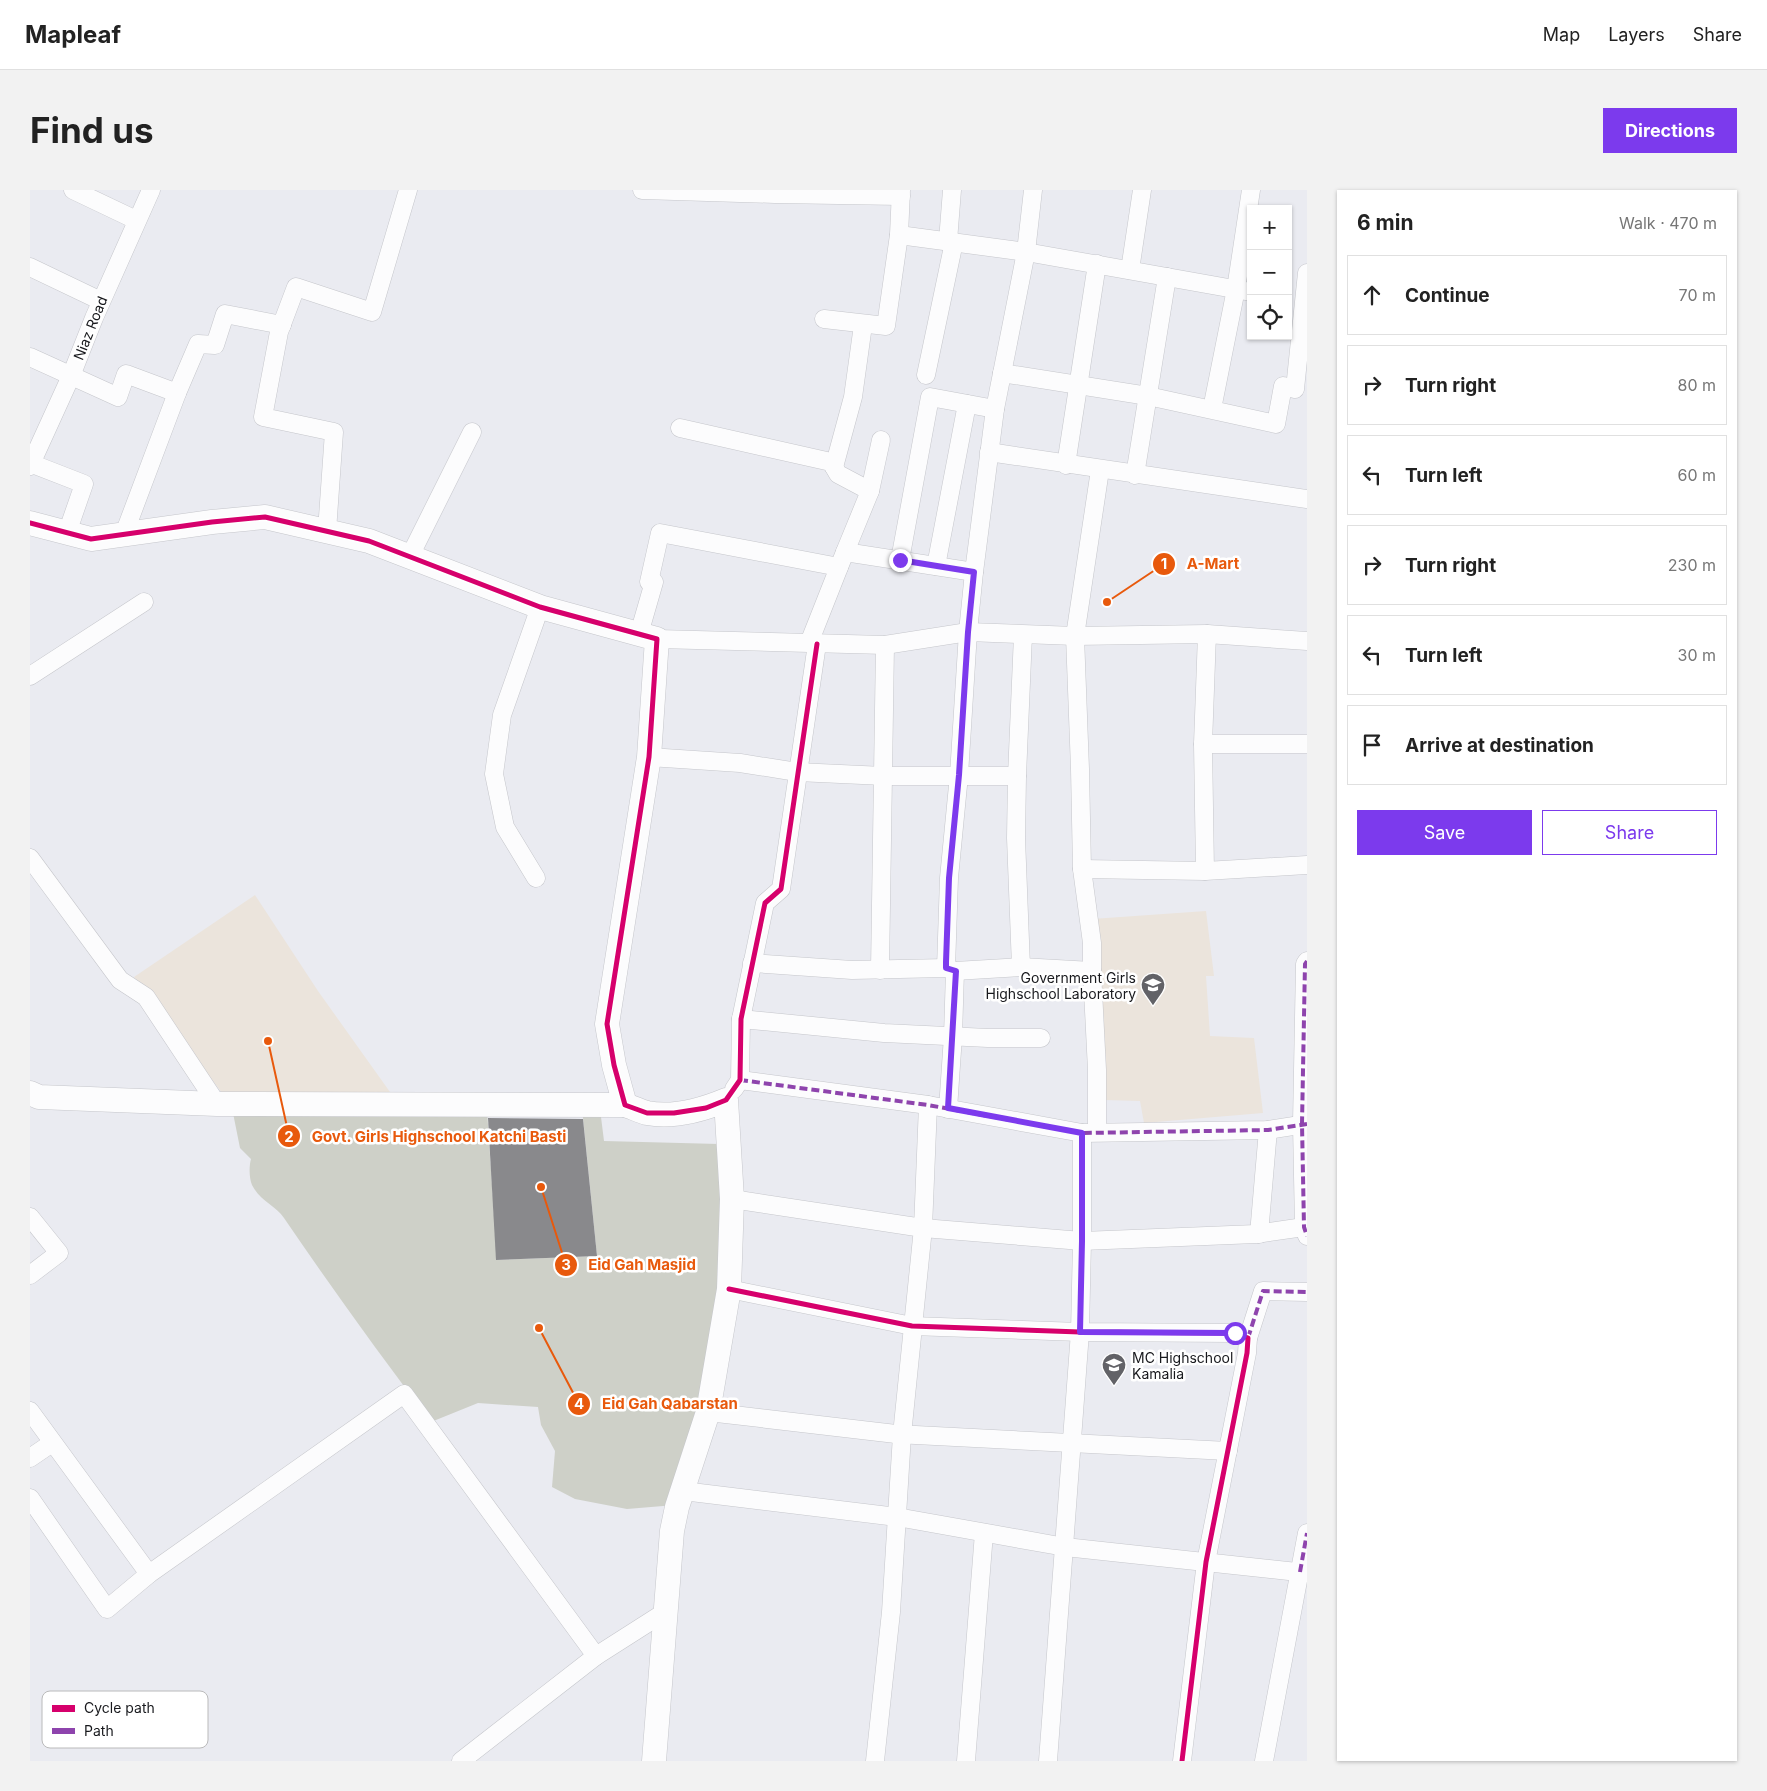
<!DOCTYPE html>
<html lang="en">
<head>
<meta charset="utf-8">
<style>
  body { margin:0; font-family:Inter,sans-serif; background:#f2f2f2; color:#222 }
  .controls { position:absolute; right:15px; top:15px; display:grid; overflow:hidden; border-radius:0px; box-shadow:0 1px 4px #0004 }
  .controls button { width:45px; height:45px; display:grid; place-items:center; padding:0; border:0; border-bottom:1px solid #e0e0e0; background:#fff; color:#222; font:25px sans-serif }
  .stop { position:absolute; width:15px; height:15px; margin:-11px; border:4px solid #7c3aed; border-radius:50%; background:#fff }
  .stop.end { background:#7c3aed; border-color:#fff; box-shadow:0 1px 5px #0008 }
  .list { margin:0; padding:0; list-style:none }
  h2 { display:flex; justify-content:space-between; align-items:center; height:65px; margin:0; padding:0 20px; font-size:21px }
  h2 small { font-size:16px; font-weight:400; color:#767676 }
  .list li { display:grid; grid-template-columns:32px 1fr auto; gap:15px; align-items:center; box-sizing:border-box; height:80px; margin:0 10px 10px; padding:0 10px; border:1px solid #e0e0e0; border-radius:0px }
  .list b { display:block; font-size:19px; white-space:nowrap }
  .list em { font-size:16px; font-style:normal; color:#767676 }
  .actions { display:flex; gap:10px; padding:15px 20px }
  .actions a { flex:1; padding:11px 0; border:1px solid #7c3aed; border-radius:0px; text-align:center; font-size:18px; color:#7c3aed }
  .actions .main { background:#7c3aed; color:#fff }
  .icon { flex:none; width:28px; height:28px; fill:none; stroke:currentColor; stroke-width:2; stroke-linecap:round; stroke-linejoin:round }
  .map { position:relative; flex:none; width:1277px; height:1571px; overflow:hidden; border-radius:0px }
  header { display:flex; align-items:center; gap:30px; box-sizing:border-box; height:70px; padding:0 25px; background:#fff; border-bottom:1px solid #e0e0e0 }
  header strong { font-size:24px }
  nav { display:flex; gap:28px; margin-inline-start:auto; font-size:18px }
  .intro { display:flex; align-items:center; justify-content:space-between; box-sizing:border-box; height:120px; padding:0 30px }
  h1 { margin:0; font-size:35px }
  .button { padding:12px 22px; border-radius:0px; background:#7c3aed; color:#fff; font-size:18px; font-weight:700 }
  main { display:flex; gap:30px; padding:0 30px }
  aside { flex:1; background:#fff; border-radius:0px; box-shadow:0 1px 4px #0004 }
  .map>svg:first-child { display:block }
  .education { fill:#ebe4dc }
  .green { fill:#ced0c8 }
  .building { fill:#89898c }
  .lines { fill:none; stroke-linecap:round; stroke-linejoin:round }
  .street-casing { stroke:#c5c6cb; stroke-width:19 }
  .secondary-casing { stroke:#c5c6cb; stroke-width:25 }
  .street { stroke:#fcfcfd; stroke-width:18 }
  .secondary { stroke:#fcfcfd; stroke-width:24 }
  .quiet { stroke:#8e44ad; stroke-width:4; stroke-dasharray:8 4; stroke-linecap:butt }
  .cycleway-casing { stroke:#fff; stroke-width:8 }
  .cycleway { stroke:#d6006c; stroke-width:5 }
  .route { stroke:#7c3aed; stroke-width:6 }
  .labels { text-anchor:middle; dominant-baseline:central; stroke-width:5; stroke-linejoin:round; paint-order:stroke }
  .street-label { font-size:14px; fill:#18191d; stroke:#fff }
  .poi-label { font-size:14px; fill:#18191d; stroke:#fff; text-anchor:end }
  .key { fill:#fff; stroke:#bababb; stroke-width:1 }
  .key-label { font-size:14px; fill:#18191d }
  .leader { fill:none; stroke:#e8590c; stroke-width:2 }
  .callout-dot { fill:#e8590c; stroke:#fff; stroke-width:2 }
  .mark-label { font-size:15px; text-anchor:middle; font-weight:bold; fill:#fff }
  .callout-label { font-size:15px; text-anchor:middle; font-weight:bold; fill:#e8590c; stroke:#fff; stroke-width:5; stroke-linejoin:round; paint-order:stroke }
</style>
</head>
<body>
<header>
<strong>Mapleaf</strong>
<nav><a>Map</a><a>Layers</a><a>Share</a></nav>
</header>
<div class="intro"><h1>Find us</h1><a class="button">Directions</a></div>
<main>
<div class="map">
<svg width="1277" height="1571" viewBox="0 0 1277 1571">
  <rect width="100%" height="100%" fill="#eaebf1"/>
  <g class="education">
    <polygon points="225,705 288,801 360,902 192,903 104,787"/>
    <polygon points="1176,721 1184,786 1176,786 1180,846 1224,848 1233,923 1114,933 1110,911 1074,910 1062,729"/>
  </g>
  <path class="green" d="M552 918 570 919 574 951 689 954 699 1007 692 1109 645 1315 597 1319 545 1309 522 1297 525 1261 511 1235 508 1217 448 1213 401 1232C350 1165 301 1097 254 1028 246 1016 230 1011 222 995 219 988 219 976 221 969L210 958 203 923 457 920 467 1070 567 1066Z"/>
  <polygon class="building" points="458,928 553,929 567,1066 466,1070"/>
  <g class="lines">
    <defs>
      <g id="street">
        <polyline points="43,0 106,30"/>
        <polyline points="612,0 745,4 871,6"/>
        <polyline points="869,45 996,62 1221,102"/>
        <polyline points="918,51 922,0"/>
        <polyline points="0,77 71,111"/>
        <polyline points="1100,80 1112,0"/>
        <polyline points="794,129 856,136 869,45 871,0"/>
        <polyline points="0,167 88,207 96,184 147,203"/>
        <polyline points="972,183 1118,206 1246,234 1253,196 1265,199 1277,83"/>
        <polyline points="896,185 924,52"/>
        <polyline points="1182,219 1206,99 1221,0"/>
        <polyline points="650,238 801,272 808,284 840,301 815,362"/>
        <polyline points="959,262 1277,309"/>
        <polyline points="0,273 54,294 37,343"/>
        <polyline points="1036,275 1067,74"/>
        <polyline points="0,276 41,186 64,128 121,0"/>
        <polyline points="804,277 823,207 833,135"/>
        <polyline points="1105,285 1137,87"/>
        <polyline points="840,301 851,250"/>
        <polyline points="297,341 304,242 233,227 249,142 266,97 342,122 378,0"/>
        <polyline points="94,344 147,203 168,154 185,155 195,124 252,135"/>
        <polyline points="380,366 442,242"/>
        <polyline points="870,370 900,207 965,219"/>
        <polyline points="906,376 937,214"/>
        <polyline points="609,444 624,392 619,392 630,343 809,377"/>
        <polyline points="627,449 855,455 938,442 1045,446 1177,444 1277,451"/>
        <polyline points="779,453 815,362 944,382"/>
        <polyline points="0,486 114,412"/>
        <polyline points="1173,554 1277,554"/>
        <polyline points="619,567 710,573 767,582 854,586 987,586"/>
        <polyline points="0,668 90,790 116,807 187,914"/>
        <polyline points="1052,679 1175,681 1277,675"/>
        <polyline points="1175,681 1173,554 1177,444"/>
        <polyline points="506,688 475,637 464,584 472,525 510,417"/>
        <polyline points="1277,771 1275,774 1272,934 1274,1037 1277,1046"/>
        <polyline points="722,773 822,780 916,778 925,781 991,777 1062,781"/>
        <polyline points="991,777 986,648 987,586 993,445"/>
        <polyline points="916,778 919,688 929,585 938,442 944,382 965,219 996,62 1003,0"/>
        <polyline points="850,780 855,455"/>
        <polyline points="711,829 854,843 958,848 1011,848"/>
        <polyline points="710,890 898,915 1052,943 1238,940 1277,934"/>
        <polyline points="704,899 710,890 711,829 735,713 751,699 787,454"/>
        <polyline points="918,919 923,846 925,781"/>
        <polyline points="1067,942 1067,880 1062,781 1062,753 1052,679 1050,579 1045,446 1070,280"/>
        <polyline points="702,1009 893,1038 1052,1051 1226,1044 1274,1037"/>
        <polyline points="0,1027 29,1063 0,1085"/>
        <polyline points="1229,1044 1238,940"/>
        <polyline points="699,1099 882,1136 1050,1142 1205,1143 1218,1148 1217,1163 1176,1372 1152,1571"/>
        <polyline points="1218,1148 1233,1101 1277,1102"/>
        <polyline points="0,1221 119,1384 374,1204 566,1466"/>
        <polyline points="678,1222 866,1244 1198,1261"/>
        <polyline points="0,1268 22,1253"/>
        <polyline points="653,1301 867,1327 1035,1357 1277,1383"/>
        <polyline points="0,1308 77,1419 119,1384"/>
        <polyline points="431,1571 566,1466 635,1422"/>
        <polyline points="845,1571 861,1422 872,1245 893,1038 898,915"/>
        <polyline points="936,1571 954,1343"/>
        <polyline points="1018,1571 1050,1142 1052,1051 1052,943"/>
        <polyline points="1234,1571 1277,1343"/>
      </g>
      <g id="secondary">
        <path d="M0 333 61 349 182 332 235 327 339 351 510 417 627 449 619 567 577 834 584 875 595 915C602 917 609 921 617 923 643 928 672 920 696 910L702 1009 699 1099 678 1222 647 1317 642 1341 624 1571"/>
        <polyline points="0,903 9,907 187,914 595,915"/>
      </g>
    </defs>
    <use href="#street" class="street-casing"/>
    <use href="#secondary" class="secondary-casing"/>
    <use href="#street" class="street"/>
    <use href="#secondary" class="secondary"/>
    <g class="quiet">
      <polyline points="1277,771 1275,774 1272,934 1274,1037 1277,1046"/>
      <polyline points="710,890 898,915 1052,943 1238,940 1277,934"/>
      <polyline points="1218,1148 1233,1101 1277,1102"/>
      <polyline points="1270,1382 1277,1343"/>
    </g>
    <defs>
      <g id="cycleway">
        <polyline points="0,333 61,349 182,332 235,327 339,351 510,417 627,449 619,567 577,834 584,875 595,915 617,923 644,923 676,918 696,910 710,890 711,829 735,713 751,699 787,454"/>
        <polyline points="699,1099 882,1136 1050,1142 1205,1143 1218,1148 1217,1163 1176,1372 1152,1571"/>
      </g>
    </defs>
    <use href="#cycleway" class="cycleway-casing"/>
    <use href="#cycleway" class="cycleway"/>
  </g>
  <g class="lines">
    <polyline class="route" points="870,370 944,382 938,442 929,585 919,688 916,772 916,778 926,781 918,918 1052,943 1052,1051 1050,1142 1205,1143"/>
  </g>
  <defs>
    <symbol id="school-pin" viewBox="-11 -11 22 30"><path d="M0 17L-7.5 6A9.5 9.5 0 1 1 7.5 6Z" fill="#626267" stroke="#fff"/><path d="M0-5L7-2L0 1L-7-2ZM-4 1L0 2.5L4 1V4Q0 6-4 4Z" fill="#fff"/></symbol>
  </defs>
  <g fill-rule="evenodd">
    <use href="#school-pin" x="1109" y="781" width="28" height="38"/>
    <use href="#school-pin" x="1070" y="1161" width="28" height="38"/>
  </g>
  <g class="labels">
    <g class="street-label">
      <text transform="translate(60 138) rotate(-68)">Niaz Road</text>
    </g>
    <g class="poi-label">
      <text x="1106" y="787">Government Girls<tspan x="1106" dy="16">Highschool Laboratory</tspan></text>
      <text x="1102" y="1167" text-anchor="start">MC Highschool<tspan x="1102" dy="16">Kamalia</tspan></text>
    </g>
  </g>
  <rect x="12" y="1501" width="166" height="57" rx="8" class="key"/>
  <rect x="22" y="1515" width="23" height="7" fill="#d6006c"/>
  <rect x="22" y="1538" width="23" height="6" fill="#8e44ad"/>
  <g class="key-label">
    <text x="54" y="1523">Cycle path</text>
    <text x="54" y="1546">Path</text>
  </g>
  <path class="leader" d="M1077 412L1134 374M238 851L259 946M511 997L536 1075M509 1138L549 1214"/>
  <g class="callout-dot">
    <circle cx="1077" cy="412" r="5"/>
    <circle cx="238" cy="851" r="5"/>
    <circle cx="511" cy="997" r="5"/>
    <circle cx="509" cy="1138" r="5"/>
    <circle cx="1134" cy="374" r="12"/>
    <circle cx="259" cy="946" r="12"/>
    <circle cx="536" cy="1075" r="12"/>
    <circle cx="549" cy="1214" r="12"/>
  </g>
  <g class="mark-label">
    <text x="1134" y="379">1</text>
    <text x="259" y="952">2</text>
    <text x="536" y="1080">3</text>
    <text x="549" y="1219">4</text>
  </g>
  <g class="callout-label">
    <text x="1183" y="379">A-Mart</text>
    <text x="409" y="952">Govt. Girls Highschool Katchi Basti</text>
    <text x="612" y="1080">Eid Gah Masjid</text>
    <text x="640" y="1219">Eid Gah Qabarstan</text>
  </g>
</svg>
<div class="controls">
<button>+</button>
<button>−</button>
<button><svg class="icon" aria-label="locate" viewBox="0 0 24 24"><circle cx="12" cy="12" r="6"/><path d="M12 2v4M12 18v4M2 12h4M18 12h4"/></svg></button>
</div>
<div class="stop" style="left:1205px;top:1143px"></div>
<div class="stop end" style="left:870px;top:370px"></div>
</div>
<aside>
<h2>6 min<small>Walk · 470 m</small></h2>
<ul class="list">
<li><svg class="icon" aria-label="ahead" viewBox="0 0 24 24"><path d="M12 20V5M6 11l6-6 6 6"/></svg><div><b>Continue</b></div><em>70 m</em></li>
<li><svg class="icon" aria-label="right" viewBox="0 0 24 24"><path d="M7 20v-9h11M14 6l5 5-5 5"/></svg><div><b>Turn right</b></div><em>80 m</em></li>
<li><svg class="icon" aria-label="left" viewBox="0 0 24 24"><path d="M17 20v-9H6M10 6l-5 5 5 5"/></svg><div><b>Turn left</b></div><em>60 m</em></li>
<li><svg class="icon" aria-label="right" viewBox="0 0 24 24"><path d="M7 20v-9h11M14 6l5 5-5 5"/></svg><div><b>Turn right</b></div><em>230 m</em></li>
<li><svg class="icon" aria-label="left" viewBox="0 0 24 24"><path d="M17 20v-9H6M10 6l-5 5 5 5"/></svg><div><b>Turn left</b></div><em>30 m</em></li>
<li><svg class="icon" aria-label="arrive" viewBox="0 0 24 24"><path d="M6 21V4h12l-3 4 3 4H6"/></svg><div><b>Arrive at destination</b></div></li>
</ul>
<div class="actions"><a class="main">Save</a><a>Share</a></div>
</aside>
</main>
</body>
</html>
